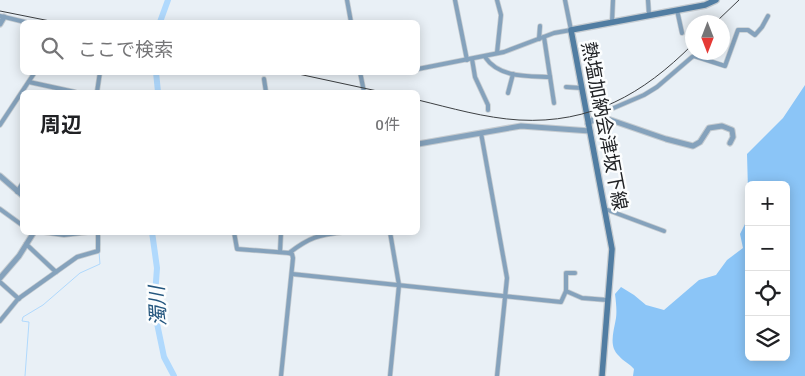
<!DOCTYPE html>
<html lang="ja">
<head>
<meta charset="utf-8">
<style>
  body { margin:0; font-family:Signika,"Noto Sans JP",sans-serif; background:#f2f2f2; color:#202124 }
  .controls { position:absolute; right:15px; bottom:15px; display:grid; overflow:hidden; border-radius:8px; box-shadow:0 2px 12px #0003 }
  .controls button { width:45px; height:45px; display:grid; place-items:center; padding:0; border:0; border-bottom:1px solid #e0e0e0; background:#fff; color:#202124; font:25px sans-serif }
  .compass { position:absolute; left:685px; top:15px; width:45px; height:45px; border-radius:50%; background:#fff; box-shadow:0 2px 12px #0003; rotate:180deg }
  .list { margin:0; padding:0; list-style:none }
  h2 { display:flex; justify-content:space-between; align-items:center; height:65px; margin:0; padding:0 20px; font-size:21px }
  h2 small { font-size:16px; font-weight:400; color:#757577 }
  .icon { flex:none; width:28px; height:28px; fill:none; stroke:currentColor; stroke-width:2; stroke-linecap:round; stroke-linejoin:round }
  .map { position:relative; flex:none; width:805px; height:376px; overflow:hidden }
  .search { position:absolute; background:#fff; box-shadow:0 2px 12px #0003; left:20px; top:20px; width:400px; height:55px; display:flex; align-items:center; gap:12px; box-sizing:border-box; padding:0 18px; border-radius:8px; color:#757577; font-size:19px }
  .panel { position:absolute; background:#fff; box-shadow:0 2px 12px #0003; left:20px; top:90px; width:400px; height:145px; border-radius:8px }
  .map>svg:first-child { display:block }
  .green { fill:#8bc5f7; fill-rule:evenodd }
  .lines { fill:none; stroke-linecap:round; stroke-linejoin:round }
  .stream { stroke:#b0d9fd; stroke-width:1 }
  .river { stroke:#b0d9fd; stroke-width:6 }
  .minor-casing { stroke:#c5cbd0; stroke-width:5.5 }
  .tertiary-casing { stroke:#c5cbd0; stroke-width:7 }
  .secondary-casing { stroke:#c5cbd0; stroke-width:8 }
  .minor { stroke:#85a2bc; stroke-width:4 }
  .tertiary { stroke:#85a2bc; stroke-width:5 }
  .secondary { stroke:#517da2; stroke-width:5.5 }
  .rail { stroke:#3d4043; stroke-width:1 }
  .labels { text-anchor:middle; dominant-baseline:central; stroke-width:5; stroke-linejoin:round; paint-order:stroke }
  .street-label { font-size:19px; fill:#202225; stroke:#fbfdfe }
  .water-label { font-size:20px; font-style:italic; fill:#24567e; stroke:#fbfdfe }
</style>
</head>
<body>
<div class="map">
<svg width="805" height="376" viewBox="0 0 805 376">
  <rect width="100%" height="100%" fill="#e9f0f6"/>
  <path class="green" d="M805 85V376H633L634 369C630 364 623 361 619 356 608 346 614 331 616 318 617 311 616 302 615 294L621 287 634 295 646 305 664 310 699 280 716 275 727 260 743 248 740 234 745 224 748 190 747 154 783 118ZM749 185H786V357H749Z"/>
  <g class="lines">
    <g class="stream">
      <polyline points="100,237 100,245"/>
      <polyline points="25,376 29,322 22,321 23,317 43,305 80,273 100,264 99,252"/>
    </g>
    <g class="river">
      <polyline points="160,22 168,0"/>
      <polyline points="156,72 158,92"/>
      <polyline points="152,232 157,268 154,309 164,357 174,376"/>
    </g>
    <defs>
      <g id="minor">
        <polyline points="347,0 351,22"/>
        <polyline points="455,0 467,60"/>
        <polyline points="497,0 501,15 497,53"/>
        <polyline points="648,0 649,15"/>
        <polyline points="677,10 682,33"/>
        <polyline points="0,16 25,22"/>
        <polyline points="612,22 613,0"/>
        <polyline points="544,37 554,103"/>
        <polyline points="539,39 540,26"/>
        <path d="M485 57C499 78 528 76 550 77"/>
        <polyline points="472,59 475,77 488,105 488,110"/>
        <polyline points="418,69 504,52 554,33 571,30 565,0"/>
        <polyline points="360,72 364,92"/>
        <polyline points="390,72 401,72"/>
        <polyline points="264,79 266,92"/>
        <polyline points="29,82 75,92"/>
        <polyline points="566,87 581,88"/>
        <polyline points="97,92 100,72"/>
        <polyline points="508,93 513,74"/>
        <polyline points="599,117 602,113 644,95 657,87 692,57 694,56 725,66 738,30 748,30 755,35 762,27 768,16"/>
        <polyline points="0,125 35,72"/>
        <polyline points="481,133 507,278 497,376"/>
        <polyline points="17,192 22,184"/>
        <polyline points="0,209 22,225"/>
        <polyline points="605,209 664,231"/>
        <polyline points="42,232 64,235 90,232"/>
        <path d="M234 232 237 249 289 253C310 237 318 235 344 232"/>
        <polyline points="390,232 399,285 390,376"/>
        <polyline points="26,244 56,272"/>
        <polyline points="280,252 281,232"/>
        <polyline points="292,274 561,302 566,291 582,298 607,300"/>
        <polyline points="0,282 19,299"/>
        <polyline points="566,291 566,273 575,273"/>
        <polyline points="0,321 18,299 77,257 98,251 98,232"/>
        <polyline points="281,376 293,258 292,254 289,253"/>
      </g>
      <g id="tertiary">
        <polyline points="0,24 4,17"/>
        <polyline points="588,124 596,117 602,117 666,139 693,146 700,142 709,128 722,126 732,130 733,137 730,143"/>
        <polyline points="418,144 521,126 590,131"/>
        <polyline points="0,176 22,195"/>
        <polyline points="0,278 19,256 34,232"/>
      </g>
      <polyline id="secondary" points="602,376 612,249 571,30 705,5 716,0"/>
    </defs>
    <use href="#minor" class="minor-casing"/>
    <use href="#tertiary" class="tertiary-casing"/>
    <use href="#secondary" class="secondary-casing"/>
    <use href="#minor" class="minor"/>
    <use href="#tertiary" class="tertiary"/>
    <use href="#secondary" class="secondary"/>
    <g class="rail">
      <polyline points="0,11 55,22"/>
      <polyline points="716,22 739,0"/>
      <polyline points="289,72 382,92"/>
      <path d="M418 100C451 108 485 118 519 120 591 124 643 94 692 45"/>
    </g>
  </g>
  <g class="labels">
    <g class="street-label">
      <text transform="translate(604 126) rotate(79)">熱塩加納会津坂下線</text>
    </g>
    <g class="water-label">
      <text transform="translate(158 306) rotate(-93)">濁川</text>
    </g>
  </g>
</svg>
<div class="controls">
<button>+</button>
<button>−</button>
<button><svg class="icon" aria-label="locate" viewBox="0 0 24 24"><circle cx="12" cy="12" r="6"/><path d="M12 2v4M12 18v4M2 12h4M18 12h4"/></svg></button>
<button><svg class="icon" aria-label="layers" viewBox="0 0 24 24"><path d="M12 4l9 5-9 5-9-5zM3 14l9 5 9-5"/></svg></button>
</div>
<svg class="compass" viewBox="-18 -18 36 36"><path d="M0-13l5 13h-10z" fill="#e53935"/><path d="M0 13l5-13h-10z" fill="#757577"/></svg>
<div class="search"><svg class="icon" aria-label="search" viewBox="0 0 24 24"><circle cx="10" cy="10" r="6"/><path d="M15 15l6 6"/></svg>ここで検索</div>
<section class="panel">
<h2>周辺<small>0件</small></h2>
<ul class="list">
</ul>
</section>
</div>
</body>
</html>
